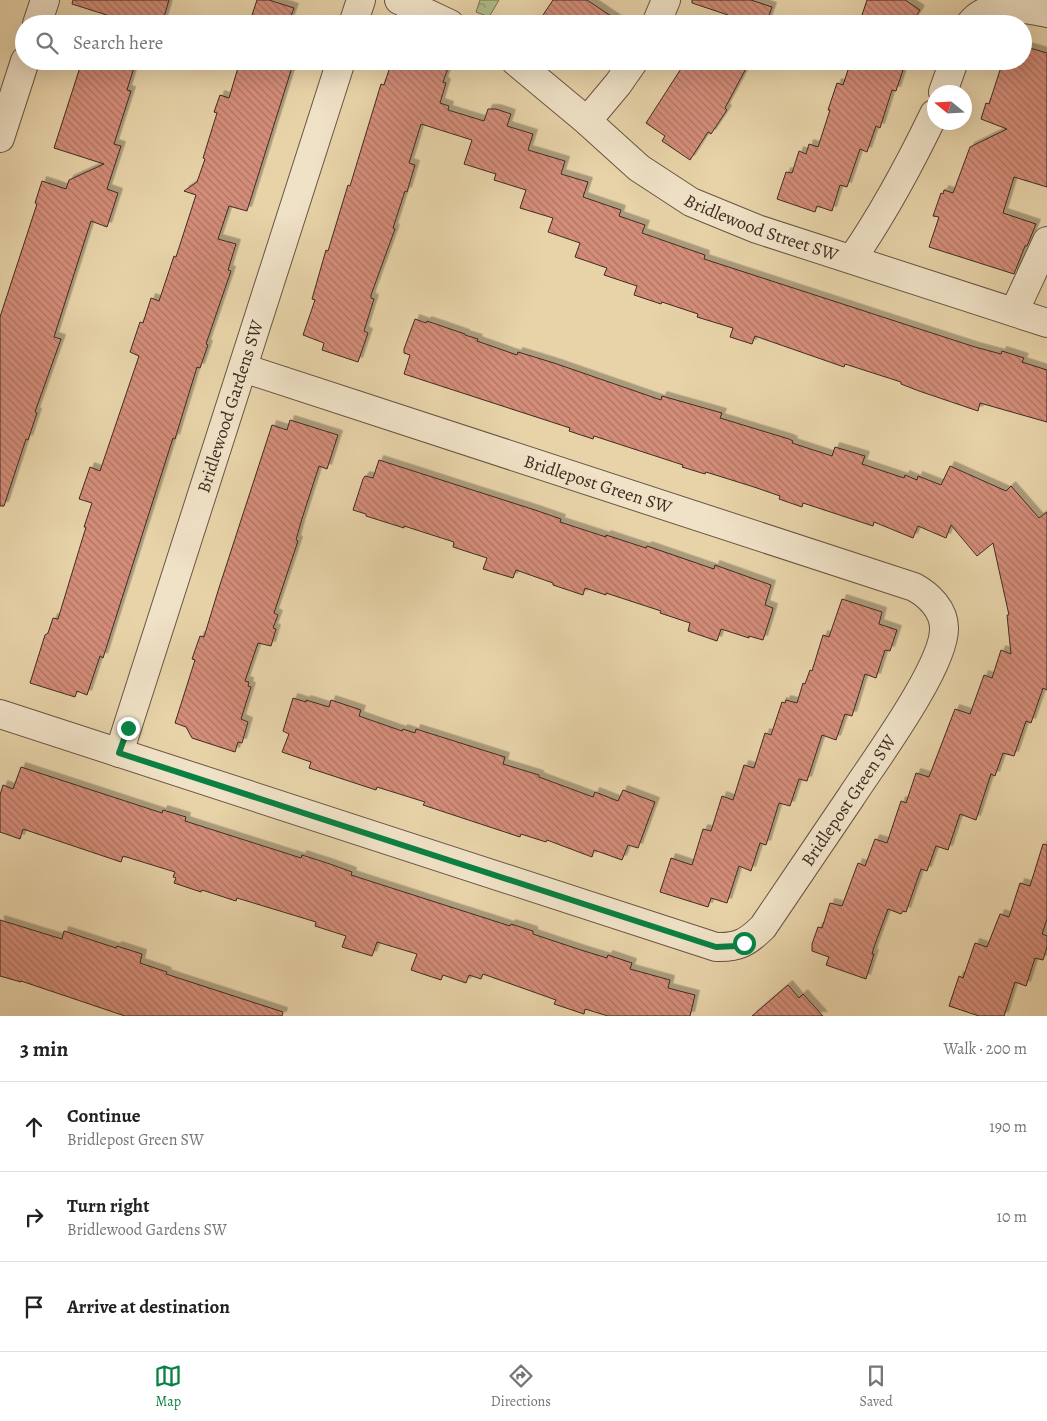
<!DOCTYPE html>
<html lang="en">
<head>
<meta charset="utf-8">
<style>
  body { margin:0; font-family:Alegreya,serif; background:#f2f2f2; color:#222 }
  .compass { position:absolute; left:927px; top:85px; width:45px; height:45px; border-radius:50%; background:#fff; box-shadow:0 5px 20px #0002; rotate:288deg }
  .stop { position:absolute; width:15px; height:15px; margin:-11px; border:4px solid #0b8043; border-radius:50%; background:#fff }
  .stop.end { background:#0b8043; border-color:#fff; box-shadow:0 1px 5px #0008 }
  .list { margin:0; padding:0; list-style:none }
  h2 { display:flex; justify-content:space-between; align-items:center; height:65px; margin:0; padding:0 20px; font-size:21px }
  h2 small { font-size:16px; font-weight:400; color:#767676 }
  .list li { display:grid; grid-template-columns:32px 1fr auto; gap:15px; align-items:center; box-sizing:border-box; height:90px; padding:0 20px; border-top:1px solid #e0e0e0 }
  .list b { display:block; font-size:19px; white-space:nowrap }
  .list p { margin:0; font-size:16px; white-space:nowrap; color:#767676 }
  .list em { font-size:16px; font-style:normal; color:#767676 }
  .icon { flex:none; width:28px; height:28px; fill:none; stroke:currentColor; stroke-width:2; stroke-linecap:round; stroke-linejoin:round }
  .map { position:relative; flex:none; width:1047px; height:1016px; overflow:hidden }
  .search { position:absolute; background:#fff; box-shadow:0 5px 20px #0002; left:15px; right:15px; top:15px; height:55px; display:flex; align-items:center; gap:12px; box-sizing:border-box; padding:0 18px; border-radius:28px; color:#767676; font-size:19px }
  .sheet { height:335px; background:#fff }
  nav { display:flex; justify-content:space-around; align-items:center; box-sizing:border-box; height:70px; border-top:1px solid #e0e0e0; background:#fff; font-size:14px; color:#767676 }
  nav a { display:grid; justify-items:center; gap:2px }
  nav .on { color:#0b8043 }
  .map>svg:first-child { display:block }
  .park { fill:url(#park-crowns); stroke:#787457 }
  .building { fill:url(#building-back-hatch); stroke:#3e2b23; filter:url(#shadow) }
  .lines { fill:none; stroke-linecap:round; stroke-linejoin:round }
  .minor-casing { stroke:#685544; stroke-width:30 }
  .minor { stroke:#f0e2c7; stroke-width:28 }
  .route { stroke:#0b8043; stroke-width:6 }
  .labels { text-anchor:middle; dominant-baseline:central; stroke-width:5; stroke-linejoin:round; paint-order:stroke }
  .street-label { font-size:18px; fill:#3e2b23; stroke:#f0e2c7 }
</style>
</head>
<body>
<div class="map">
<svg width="1047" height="1016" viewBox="0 0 1047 1016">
  <defs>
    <pattern id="park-crowns" width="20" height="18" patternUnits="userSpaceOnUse" patternTransform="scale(1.25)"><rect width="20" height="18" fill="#b2bd8b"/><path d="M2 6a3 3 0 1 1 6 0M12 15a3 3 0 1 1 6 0" fill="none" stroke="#929a71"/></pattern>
    <pattern id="building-back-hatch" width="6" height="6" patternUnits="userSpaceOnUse" patternTransform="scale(1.25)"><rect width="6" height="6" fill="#d48d79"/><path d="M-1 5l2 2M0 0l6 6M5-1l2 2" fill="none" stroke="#ad7363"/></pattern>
    <filter id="shadow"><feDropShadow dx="4.5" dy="-4.5" stdDeviation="0" flood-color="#0004"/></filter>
  </defs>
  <rect width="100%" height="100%" fill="#e8d3a9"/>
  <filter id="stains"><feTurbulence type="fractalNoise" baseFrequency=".004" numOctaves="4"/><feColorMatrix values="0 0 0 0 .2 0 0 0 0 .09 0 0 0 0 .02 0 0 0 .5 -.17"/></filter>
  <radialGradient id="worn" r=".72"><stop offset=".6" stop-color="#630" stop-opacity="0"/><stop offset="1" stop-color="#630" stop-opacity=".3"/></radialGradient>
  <polygon class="park" points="480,0 499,0 489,17 476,12"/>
  <g class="building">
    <polygon points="73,0 169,0 162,24 111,24 113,17 72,4"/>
    <polygon points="257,0 269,0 294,8 288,24 249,24"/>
    <polygon points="553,0 587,0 623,24 537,24"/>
    <polygon points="692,0 751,0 772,7 766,24 724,24 728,15 692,3"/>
    <polygon points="867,0 905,0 920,10 911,24 859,24"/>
    <polygon points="1023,46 1047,53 1047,187 1014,177 1003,213 1036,224 1027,246 1025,246 1014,274 929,247 939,217 933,216 941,193 943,194 944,190 953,193 970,147 1007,129 981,119 986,103 989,104 1003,61 1023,61"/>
    <polygon points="82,61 136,61 127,90 131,91 114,144 121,146 107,189 118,193 107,227 91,221 54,337 61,339 35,412 37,413 28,440 26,439 4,506 0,506 0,317 37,204 35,203 42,181 66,189 69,180 104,164 54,148"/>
    <polygon points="240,61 294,61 247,211 229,206 218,239 236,244 228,270 231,271 206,344 208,345 200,368 197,367 175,439 173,438 103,658 100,656 87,695 77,691 75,697 30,683 45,635 48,633 53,618 58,619 86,527 84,527 92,503 79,499 90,467 100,471 139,356 130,352 140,322 143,323 151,298 159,301 174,256 176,257 196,195 184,191 197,182 205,159 203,158 217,113 214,112 220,95 229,98"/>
    <polygon points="392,61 425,61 448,68 443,82 446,83 440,103 449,106 448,110 484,121 488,109 496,109 511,114 507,126 533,134 528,150 565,161 561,174 588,182 583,197 621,210 619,216 645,225 642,233 705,255 704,259 975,347 1001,354 1002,351 1024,358 1022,362 1047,370 1047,422 980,403 978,411 919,391 901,384 901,382 845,364 844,367 755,336 752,344 730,337 733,328 697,317 698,314 662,302 661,304 634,295 637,286 604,275 607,268 575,257 580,243 548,232 553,218 520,208 526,190 494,180 496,174 464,164 472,140 421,124 409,163 415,165 407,192 405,191 393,228 395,229 371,295 371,298 374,299 364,331 368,333 358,362 322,350 324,343 303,335 315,300 312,299 326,250 328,251 348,185 350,186 381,84 384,85"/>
    <polygon points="686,61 750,61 725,108 727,110 711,134 708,132 690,160 662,141 665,136 646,123"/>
    <polygon points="851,61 898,61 896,68 903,70 896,91 892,90 880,128 876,126 867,152 860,149 847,187 840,185 832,211 817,206 815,212 777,199 786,172 792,173 799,151 806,154 809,144 818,147 830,110 828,110 837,83 843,85"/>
    <polygon points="415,319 426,323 427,321 465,334 465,335 478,339 477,341 517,355 518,352 554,363 661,400 662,396 722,413 720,418 789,439 793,441 792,443 832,456 835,447 865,456 862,464 904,478 905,475 917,480 918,476 941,485 950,466 1006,491 1011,486 1039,518 1047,512 1047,690 1043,688 1031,723 1026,721 1014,756 1003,753 995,776 991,774 976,820 960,814 948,850 936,846 927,871 921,869 906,912 903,911 901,914 888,909 874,947 872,954 874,954 866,979 826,965 829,957 812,951 812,944 818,927 822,928 830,903 842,906 858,863 865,866 875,839 887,843 901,801 906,803 916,773 929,777 955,709 970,714 984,675 992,678 1001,650 1011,654 1007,615 1009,615 993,543 977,556 951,525 946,538 918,526 913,538 874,522 873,526 803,503 802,507 779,499 780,496 754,487 706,472 705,474 682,467 683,465 594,436 593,439 569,431 570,428 404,374 410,355 404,353 404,349"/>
    <polygon points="290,420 338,435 327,469 319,466 301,522 296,540 298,541 274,613 278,615 273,628 276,629 271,646 258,643 245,681 249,682 248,686 251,687 241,719 248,722 242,743 238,742 235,752 192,738 186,727 175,723 195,660 192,659 200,636 204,637 218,591 272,425 287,430"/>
    <polygon points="379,460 535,510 561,519 560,522 606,537 606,535 646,548 647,546 714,569 715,565 771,585 765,605 773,608 772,612 763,640 749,636 749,638 721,629 717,641 688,631 690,623 660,613 661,611 606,593 606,595 585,588 583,595 553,585 553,583 516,570 513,578 483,569 487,558 453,547 454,542 404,526 404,528 366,516 366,514 353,510 363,479 365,476 373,478"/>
    <polygon points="842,599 882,612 879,624 897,630 890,651 885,650 876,678 865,674 852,716 845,714 836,740 822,735 807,781 799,779 790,806 779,803 766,845 760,843 751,871 739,866 727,903 711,898 708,907 660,892 671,858 692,865 703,829 711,831 722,796 733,800 744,765 754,768 765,733 771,735 782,702 785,703 786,700 797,703 803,683 805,684 810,670 812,671 823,635 829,637"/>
    <polygon points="293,698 306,702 306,700 329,707 331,700 361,710 359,716 402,731 403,729 415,733 416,729 505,757 503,764 539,775 539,777 593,797 595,792 618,801 623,790 655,802 638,848 628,845 622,860 594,850 592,857 547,840 546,842 521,834 520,837 423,805 425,802 377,787 376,790 309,768 311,762 282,752 289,734 283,731"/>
    <polygon points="21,767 162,813 163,810 186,817 185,821 301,858 302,855 330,864 352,872 351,875 510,926 511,924 533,931 533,934 581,950 607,958 608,955 632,963 630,969 670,980 668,988 695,995 690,1016 608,1016 585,1009 584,1014 554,1004 556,1000 483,974 481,979 469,975 466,983 443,975 441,980 411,970 417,954 377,942 372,956 342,947 346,936 315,926 316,922 237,898 236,901 202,890 201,892 174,883 176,878 173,877 175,872 123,856 121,862 23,829 20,839 0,832 0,795 3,785 13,789"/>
    <polygon points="1043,844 1047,845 1047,919 1042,934 1047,936 1047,947 1043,960 1035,958 1026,986 1015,982 1004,1016 979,1016 949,1006 959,976 963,978 975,943 987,947 1000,914 1009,917 1020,883 1030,886"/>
    <polygon points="0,920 62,939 64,931 116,948 117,946 142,954 140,963 167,972 166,974 283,1012 282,1016 125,1016 21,981 21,982 0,976"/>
    <polygon points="788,985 799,998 803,994 823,1016 752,1016"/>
  </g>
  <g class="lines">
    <defs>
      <g id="minor">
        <polyline points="399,0 450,24"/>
        <polyline points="37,24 45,0"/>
        <polyline points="353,24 361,0"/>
        <polyline points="656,24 666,0"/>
        <path d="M970 24C989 0 1021 8 1047 13"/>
        <path id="s1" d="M515 61 587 121 639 168 691 202 757 229 1047 323"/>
        <polyline points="943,92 954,61"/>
        <polyline points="587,121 618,84 634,61"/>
        <polyline points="0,138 25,61"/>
        <path d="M852 259C885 211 909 166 934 114"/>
        <polyline points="1014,312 1047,241"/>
        <path id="s2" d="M0 714 716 947C738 948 748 942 763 927 792 884 822 840 851 797 873 763 945 666 944 628 944 610 929 595 914 587L243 368"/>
        <path id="s3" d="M119 753 341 61"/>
      </g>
    </defs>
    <use href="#minor" class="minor-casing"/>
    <use href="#minor" class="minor"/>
  </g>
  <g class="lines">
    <polyline class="route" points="128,728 119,753 716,947 737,946 744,943"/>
  </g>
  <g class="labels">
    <g class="street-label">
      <text stroke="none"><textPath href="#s1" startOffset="301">Bridlewood Street SW</textPath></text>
      <text stroke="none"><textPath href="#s3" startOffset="364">Bridlewood Gardens SW</textPath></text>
      <text transform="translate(598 484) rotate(18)">Bridlepost Green SW</text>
      <text stroke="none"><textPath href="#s2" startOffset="959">Bridlepost Green SW</textPath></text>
    </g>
  </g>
  <rect width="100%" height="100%" filter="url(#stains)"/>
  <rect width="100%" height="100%" fill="url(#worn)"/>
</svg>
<svg class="compass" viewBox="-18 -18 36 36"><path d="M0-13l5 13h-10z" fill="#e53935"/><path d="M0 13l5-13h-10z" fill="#767676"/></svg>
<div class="stop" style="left:744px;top:943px"></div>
<div class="stop end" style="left:128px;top:728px"></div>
<div class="search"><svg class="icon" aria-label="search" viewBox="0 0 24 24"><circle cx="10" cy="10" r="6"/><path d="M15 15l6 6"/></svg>Search here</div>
</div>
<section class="sheet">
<h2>3 min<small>Walk · 200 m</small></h2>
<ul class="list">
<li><svg class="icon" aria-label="ahead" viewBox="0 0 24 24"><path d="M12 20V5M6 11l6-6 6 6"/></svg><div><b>Continue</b><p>Bridlepost Green SW</p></div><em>190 m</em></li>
<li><svg class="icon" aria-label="right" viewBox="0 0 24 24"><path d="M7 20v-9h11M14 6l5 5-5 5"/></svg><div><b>Turn right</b><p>Bridlewood Gardens SW</p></div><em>10 m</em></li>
<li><svg class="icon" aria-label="arrive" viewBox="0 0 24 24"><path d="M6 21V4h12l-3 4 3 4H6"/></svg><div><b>Arrive at destination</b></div></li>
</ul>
</section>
<nav>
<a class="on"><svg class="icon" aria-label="map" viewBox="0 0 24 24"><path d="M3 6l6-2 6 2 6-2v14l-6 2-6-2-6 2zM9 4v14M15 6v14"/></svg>Map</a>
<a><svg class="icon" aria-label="directions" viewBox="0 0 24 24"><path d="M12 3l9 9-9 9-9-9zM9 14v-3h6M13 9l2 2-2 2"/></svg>Directions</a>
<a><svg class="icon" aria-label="saved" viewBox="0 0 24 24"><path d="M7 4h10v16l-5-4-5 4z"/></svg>Saved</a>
</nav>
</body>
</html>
